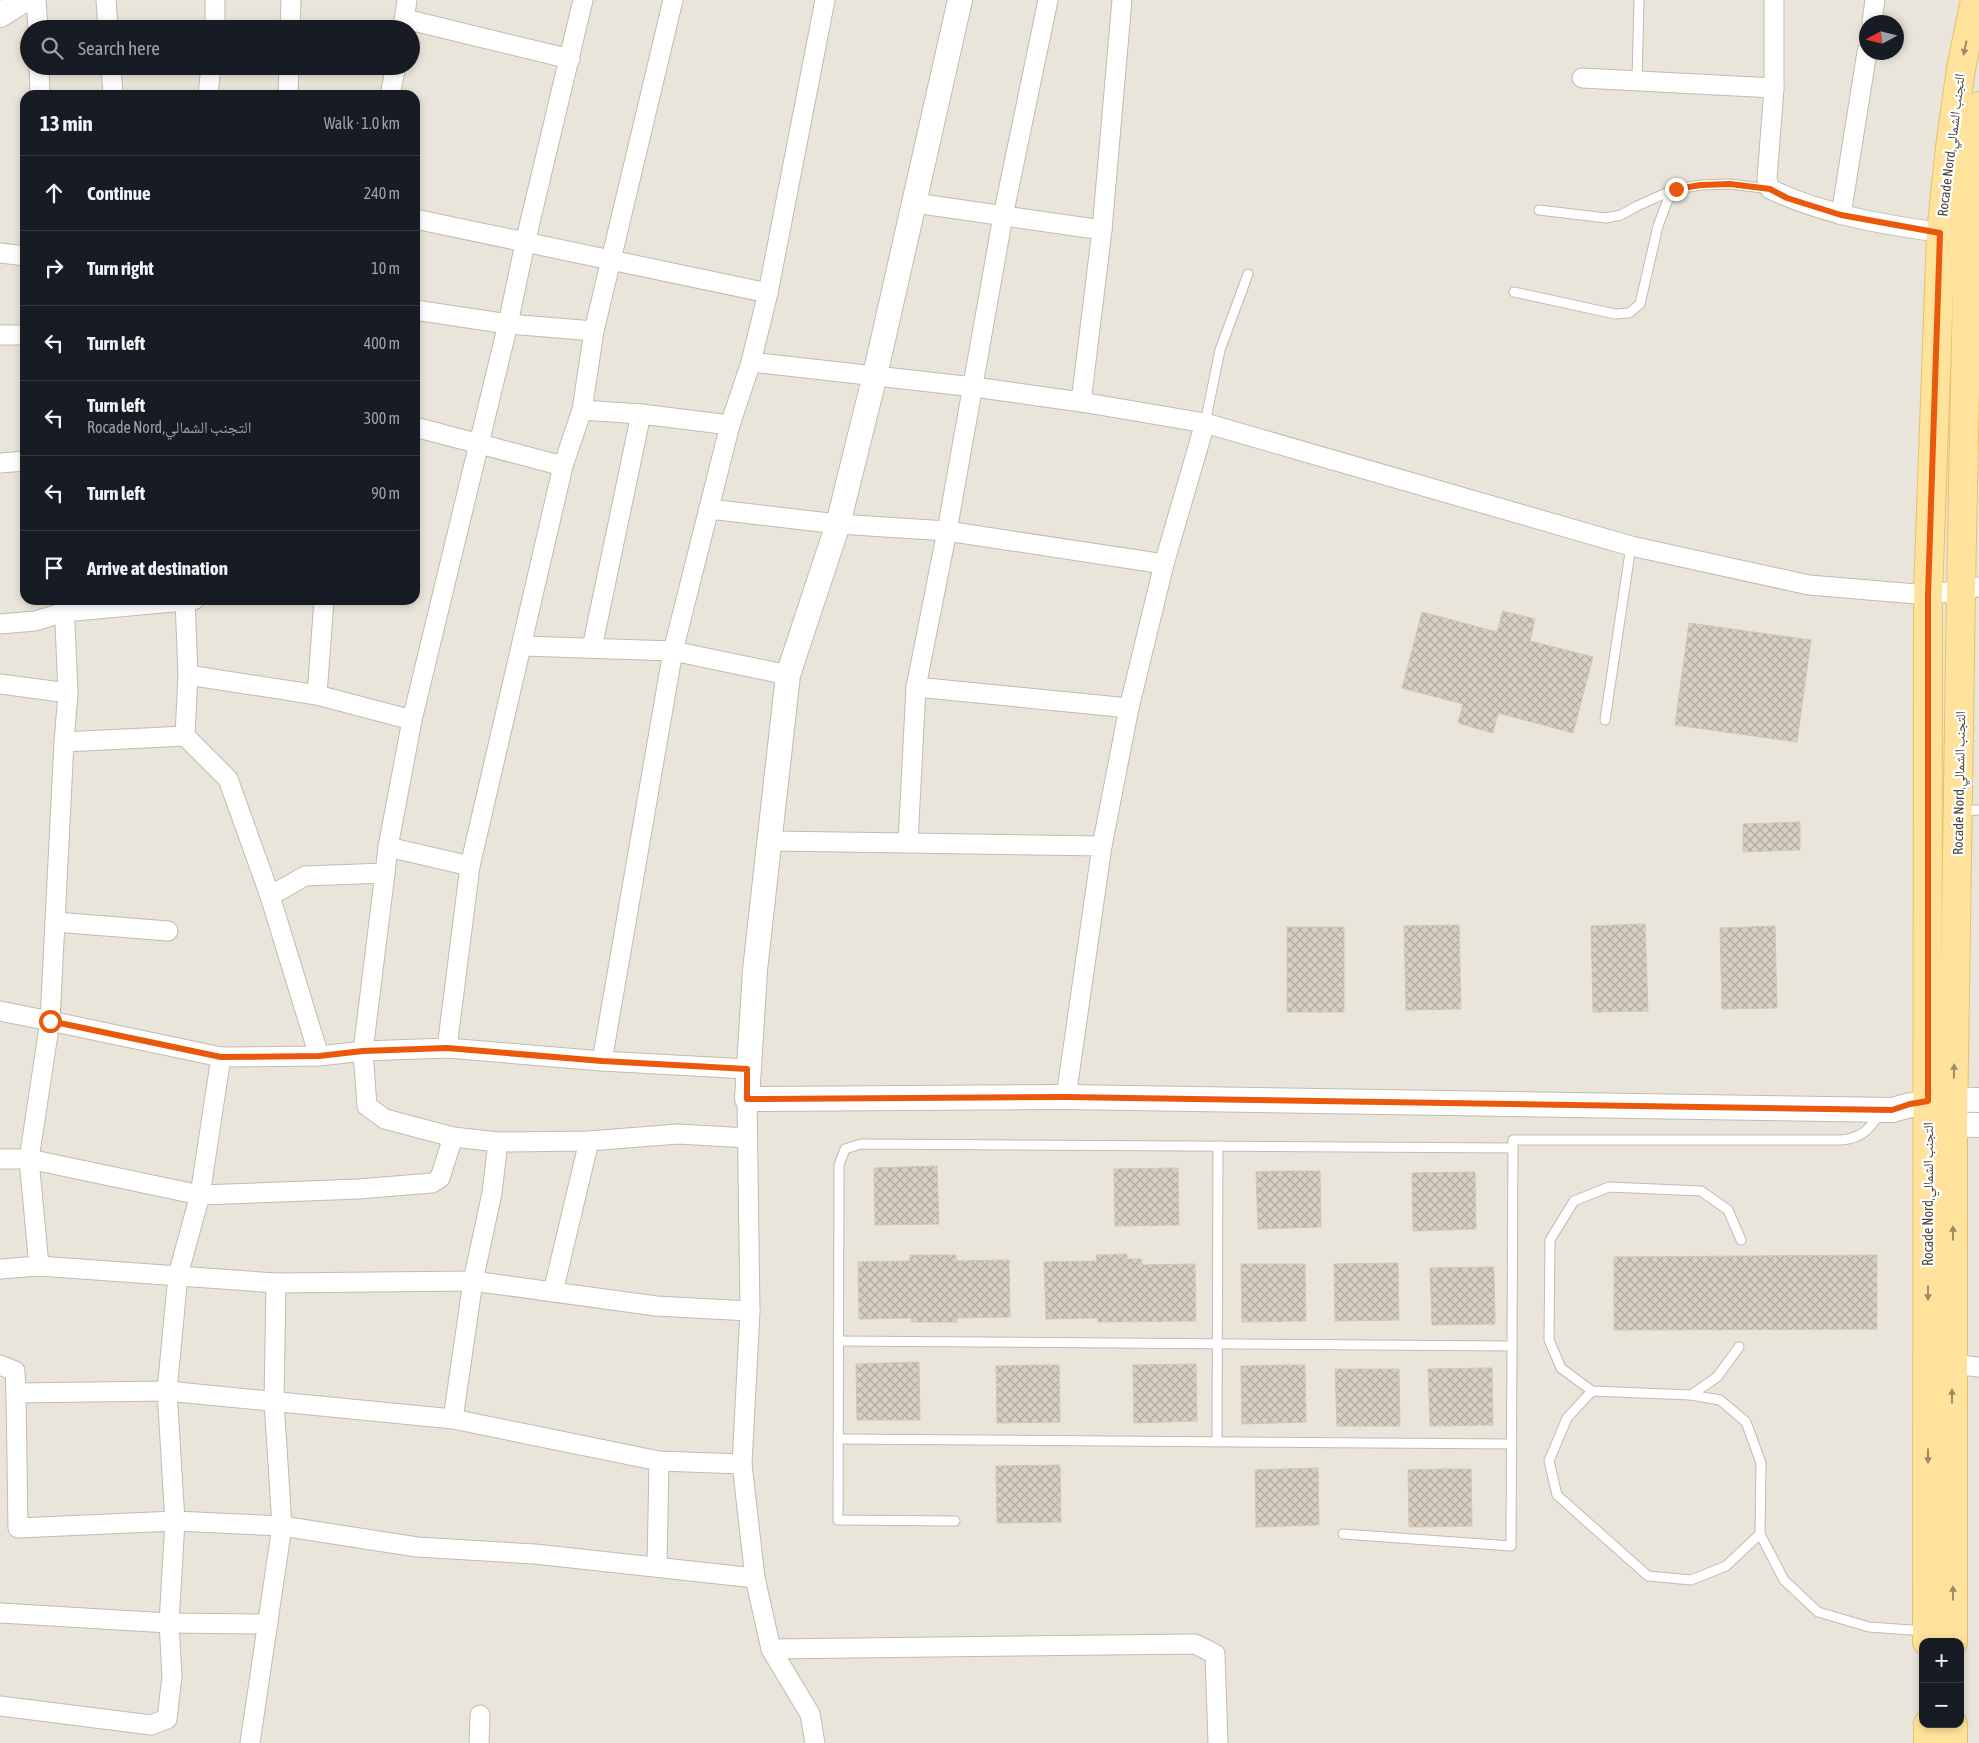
<!DOCTYPE html>
<html lang="en">
<head>
<meta charset="utf-8">
<style>
  body { margin:0; font-family:"Asap Condensed","Noto Naskh Arabic",sans-serif; background:#242831; color:#f1f3f6 }
  .controls { position:absolute; right:15px; bottom:15px; display:grid; overflow:hidden; border-radius:10px; box-shadow:0 2px 8px #0003 }
  .controls button { width:45px; height:45px; display:grid; place-items:center; padding:0; border:0; border-bottom:1px solid #363941; background:#171b24; color:#f1f3f6; font:25px sans-serif }
  .compass { position:absolute; left:1859px; top:15px; width:45px; height:45px; border-radius:50%; background:#171b24; box-shadow:0 2px 8px #0003; rotate:263deg }
  .stop { position:absolute; width:15px; height:15px; margin:-11px; border:4px solid #ea580c; border-radius:50%; background:#fff }
  .stop.end { background:#ea580c; border-color:#fff; box-shadow:0 1px 5px #0008 }
  .list { margin:0; padding:0; list-style:none }
  h2 { display:flex; justify-content:space-between; align-items:center; height:65px; margin:0; padding:0 20px; font-size:21px }
  h2 small { font-size:16px; font-weight:400; color:#9ea1a6 }
  .list li { display:grid; grid-template-columns:32px 1fr auto; gap:15px; align-items:center; box-sizing:border-box; height:75px; padding:0 20px; border-top:1px solid #363941 }
  .list b { display:block; font-size:19px; white-space:nowrap }
  .list p { margin:0; font-size:16px; white-space:nowrap; color:#9ea1a6 }
  .list em { font-size:16px; font-style:normal; color:#9ea1a6 }
  .icon { flex:none; width:28px; height:28px; fill:none; stroke:currentColor; stroke-width:2; stroke-linecap:round; stroke-linejoin:round }
  .map { position:relative; flex:none; width:1979px; height:1743px; overflow:hidden }
  .search { position:absolute; background:#171b24; box-shadow:0 2px 8px #0003; left:20px; top:20px; width:400px; height:55px; display:flex; align-items:center; gap:12px; box-sizing:border-box; padding:0 18px; border-radius:28px; color:#9ea1a6; font-size:19px }
  .panel { position:absolute; background:#171b24; box-shadow:0 2px 8px #0003; left:20px; top:90px; width:400px; height:515px; border-radius:15px }
  .map>svg:first-child { display:block }
  .residential { fill:#eae5da; fill-rule:evenodd }
  .building { fill:url(#building-cross-hatch); stroke:#d3c7b4 }
  .lines { fill:none; stroke-linecap:round; stroke-linejoin:round }
  .service-casing { stroke:#c2bbae; stroke-width:11 }
  .minor-casing { stroke:#c2bbae; stroke-width:21 }
  .tertiary-casing { stroke:#c2bbae; stroke-width:26 }
  .primary-casing { stroke:#e6c16a; stroke-width:30 }
  .service { stroke:#fff; stroke-width:9 }
  .minor { stroke:#fff; stroke-width:19 }
  .tertiary { stroke:#fff; stroke-width:24 }
  .primary { stroke:#ffe39c; stroke-width:28 }
  .oneway { fill:#9c8c66 }
  .route { stroke:#ea580c; stroke-width:6 }
  .labels { text-anchor:middle; dominant-baseline:central; stroke-width:4.5; stroke-linejoin:round; paint-order:stroke }
  .street-label { font-size:14px; fill:#4b4439; stroke:#fff }
</style>
</head>
<body>
<div class="map">
<svg width="1979" height="1743" viewBox="0 0 1979 1743">
  <defs>
    <pattern id="building-cross-hatch" width="8" height="8" patternUnits="userSpaceOnUse" patternTransform="scale(1.25)"><rect width="8" height="8" fill="#d8cfc1"/><path d="M0 0l8 8M0 8l8-8" fill="none" stroke="#b1aa9e"/></pattern>
  </defs>
  <rect width="100%" height="100%" fill="#f6f3ec"/>
  <path class="residential" d="M0 0H1979V1743H0ZM1866 22H1896V52H1866ZM29 29H411V66H29ZM25 95H415V600H25ZM1923 1642H1960V1724H1923Z"/>
  <g class="building">
    <polygon points="1503,611 1535,619 1530,641 1593,657 1573,733 1498,713 1493,733 1458,723 1463,704 1402,688 1422,612 1497,632"/>
    <polygon points="1689,623 1811,640 1797,742 1675,725"/>
    <polygon points="1800,822 1800,850 1743,852 1743,824"/>
    <polygon points="1645,924 1648,1011 1593,1012 1591,926"/>
    <polygon points="1459,925 1461,1009 1406,1010 1404,926"/>
    <polygon points="1775,926 1777,1008 1722,1009 1720,928"/>
    <rect x="1287" y="927" width="57" height="85"/>
    <polygon points="937,1166 939,1224 875,1225 874,1168"/>
    <polygon points="1178,1168 1179,1225 1115,1226 1114,1169"/>
    <polygon points="1287,1171 1320,1171 1321,1227 1258,1229 1256,1172"/>
    <polygon points="1475,1172 1476,1229 1413,1231 1412,1173"/>
    <polygon points="1127,1254 1127,1259 1141,1259 1142,1265 1195,1264 1196,1321 1098,1322 1098,1318 1046,1319 1044,1262 1097,1261 1096,1255"/>
    <polygon points="910,1255 956,1255 956,1261 1009,1260 1010,1317 957,1318 957,1322 912,1322 911,1318 859,1319 858,1262 910,1261"/>
    <polygon points="1877,1255 1877,1329 1614,1330 1614,1257"/>
    <polygon points="1398,1263 1399,1320 1335,1321 1334,1264"/>
    <polygon points="1241,1264 1305,1264 1306,1321 1242,1322"/>
    <polygon points="1494,1267 1495,1324 1432,1325 1430,1268"/>
    <polygon points="919,1362 920,1420 857,1420 856,1364"/>
    <polygon points="1196,1364 1197,1421 1134,1423 1133,1365"/>
    <polygon points="1029,1365 1059,1365 1060,1422 997,1423 996,1366"/>
    <polygon points="1283,1365 1305,1365 1306,1422 1242,1424 1241,1366"/>
    <polygon points="1492,1368 1493,1425 1430,1426 1428,1369"/>
    <polygon points="1335,1369 1399,1369 1400,1426 1337,1426"/>
    <polygon points="1060,1465 1061,1522 997,1523 996,1466"/>
    <polygon points="1318,1468 1319,1525 1256,1527 1255,1470"/>
    <polygon points="1443,1469 1471,1469 1472,1526 1409,1527 1408,1470"/>
  </g>
  <g class="lines">
    <defs>
      <g id="service">
        <polyline points="1637,81 1639,0"/>
        <polyline points="1539,210 1606,218 1621,215 1637,206 1675,189"/>
        <polyline points="1514,292 1615,314 1629,313 1640,304 1658,226 1667,202 1676,189 1701,185 1730,184 1770,189"/>
        <polyline points="1205,423 1220,350 1248,274"/>
        <polyline points="1605,720 1631,546"/>
        <polyline points="1962,811 1979,810"/>
        <polyline points="1741,1240 1728,1210 1701,1191 1609,1187 1574,1201 1550,1240 1549,1340 1561,1368 1592,1391 1691,1395 1720,1400 1746,1422 1761,1463 1760,1534 1784,1580 1818,1612 1869,1627 1925,1631"/>
        <polyline points="838,1341 1512,1346"/>
        <polyline points="1592,1391 1567,1418 1549,1461 1557,1495 1648,1576 1691,1580 1726,1566 1760,1534"/>
        <polyline points="1691,1395 1717,1377 1739,1347"/>
        <polyline points="838,1439 1511,1444"/>
        <polyline points="1217,1442 1218,1146"/>
        <polyline points="955,1521 838,1520 839,1165 845,1149 861,1144 1513,1148"/>
        <path d="M1343 1534 1511 1546 1513 1140H1841C1863 1138 1869 1129 1881 1112"/>
      </g>
      <g id="minor">
        <polyline points="36,0 38,29"/>
        <polyline points="106,0 108,29"/>
        <path d="M1774 0V88L1767 179 1770 189C1826 216 1891 226 1952 234"/>
        <polyline points="405,19 570,59"/>
        <polyline points="1872,22 1875,0"/>
        <polyline points="215,29 215,0"/>
        <polyline points="290,29 291,0"/>
        <polyline points="403,29 407,0"/>
        <polyline points="39,66 40,95"/>
        <polyline points="111,66 113,95"/>
        <polyline points="1582,78 1774,88"/>
        <polyline points="208,95 211,66"/>
        <polyline points="288,95 289,66"/>
        <polyline points="390,95 396,66"/>
        <polyline points="915,203 1102,230"/>
        <polyline points="1841,215 1867,52"/>
        <polyline points="415,219 768,293"/>
        <polyline points="0,253 25,256"/>
        <polyline points="415,310 508,324 594,331"/>
        <polyline points="0,335 25,335"/>
        <polyline points="751,362 974,387 1081,402 1205,423"/>
        <polyline points="1081,402 1102,230 1122,0"/>
        <polyline points="582,410 641,414 592,648"/>
        <polyline points="641,414 730,425"/>
        <polyline points="415,427 563,466"/>
        <polyline points="0,463 25,461"/>
        <polyline points="709,509 838,524 947,531 1164,564"/>
        <polyline points="185,600 188,675"/>
        <polyline points="64,601 68,693"/>
        <polyline points="0,624 35,621 65,612 194,600"/>
        <polyline points="523,646 673,651 788,675"/>
        <polyline points="0,684 68,693 64,742"/>
        <polyline points="916,687 1129,708"/>
        <polyline points="317,695 412,720"/>
        <polyline points="185,736 188,675 317,695 324,600"/>
        <polyline points="771,841 908,843 916,687 947,531 1003,216 1048,0"/>
        <polyline points="908,843 1102,846 1066,1097"/>
        <polyline points="1102,846 1129,708 1164,564 1205,423 1631,546 1809,585 1928,595 1979,587"/>
        <polyline points="388,847 470,866"/>
        <polyline points="385,873 388,847 412,720 508,324 525,243 583,0"/>
        <polyline points="270,896 305,876 385,873 363,1051 367,1106 385,1119 453,1137 498,1142 589,1141 678,1134 748,1138"/>
        <polyline points="55,922 168,931"/>
        <polyline points="0,1011 50,1021 64,742 185,736 228,779 270,896 319,1056"/>
        <polyline points="447,1048 470,866 563,466 582,410 594,331 673,0"/>
        <polyline points="602,1061 673,651 730,425 751,362 768,293 825,0"/>
        <polyline points="747,1069 602,1061 447,1048 363,1051 319,1056 221,1057 200,1195 178,1275 167,1391 175,1521 282,1526 417,1547 535,1554 755,1578"/>
        <polyline points="747,1099 750,1311 742,1464 755,1578 771,1649 810,1714 815,1743"/>
        <polyline points="498,1142 492,1193 473,1281 453,1419 659,1461 742,1464"/>
        <polyline points="0,1159 29,1159 200,1195 359,1189 432,1183 440,1178 453,1137"/>
        <polyline points="39,1266 29,1159 50,1021 221,1057"/>
        <polyline points="0,1269 39,1266 276,1283"/>
        <polyline points="553,1292 589,1141"/>
        <polyline points="1952,1364 1979,1367"/>
        <polyline points="0,1365 15,1371 16,1393"/>
        <polyline points="657,1567 659,1461"/>
        <polyline points="0,1613 169,1623 268,1624"/>
        <polyline points="771,1649 1195,1644 1215,1654 1218,1743"/>
        <polyline points="0,1706 151,1725 167,1719 172,1676 169,1623 175,1521 18,1528 16,1393 167,1391 453,1419"/>
        <polyline points="250,1743 282,1526 274,1401 276,1283 473,1281 656,1306 750,1311"/>
        <polyline points="479,1743 480,1715"/>
      </g>
      <g id="tertiary">
        <path d="M960 0 875 375 838 524 788 675 755 970 747 1099 1066 1097 1892 1110C1921 1101 1949 1099 1979 1100"/>
        <polyline points="0,15 24,0"/>
        <polyline points="1934,1124 1979,1125"/>
      </g>
      <g id="primary">
        <polyline points="1927,1642 1928,595 1941,233 1950,147 1961,69 1975,0"/>
        <polyline points="1953,1642 1953,1125 1961,589 1968,237 1972,151 1979,106"/>
        <polyline points="1928,1724 1928,1743"/>
        <polyline points="1953,1724 1953,1743"/>
      </g>
    </defs>
    <use href="#service" class="service-casing"/>
    <use href="#minor" class="minor-casing"/>
    <use href="#tertiary" class="tertiary-casing"/>
    <use href="#primary" class="primary-casing"/>
    <use href="#service" class="service"/>
    <use href="#minor" class="minor"/>
    <use href="#tertiary" class="tertiary"/>
    <use href="#primary" class="primary"/>
  </g>
  <defs><path id="oneway-solid" d="M-6-.8H1V-3.2L6.5 0L1 3.2V.8H-6Z" transform="scale(1.25)"/></defs>
  <g class="oneway">
    <use href="#oneway-solid" transform="translate(1965 48) rotate(102)"/>
    <use href="#oneway-solid" transform="translate(1954 1071) rotate(-89)"/>
    <use href="#oneway-solid" transform="translate(1953 1233) rotate(-90)"/>
    <use href="#oneway-solid" transform="translate(1928 1293) rotate(90)"/>
    <use href="#oneway-solid" transform="translate(1952 1396) rotate(-90)"/>
    <use href="#oneway-solid" transform="translate(1928 1456) rotate(90)"/>
    <use href="#oneway-solid" transform="translate(1953 1593) rotate(-90)"/>
  </g>
  <g class="lines">
    <polyline class="route" points="50,1021 221,1057 319,1056 363,1051 447,1048 602,1061 747,1069 747,1099 1066,1097 1892,1110 1910,1104 1928,1101 1928,595 1940,233 1841,215 1787,198 1770,189 1730,184 1701,185 1676,189"/>
  </g>
  <g class="labels">
    <g class="street-label">
      <text transform="translate(1951 145) rotate(-83)">Rocade Nord,التجنب الشمالي</text>
      <text transform="translate(1959 783) rotate(-89)">Rocade Nord,التجنب الشمالي</text>
      <text transform="translate(1928 1194) rotate(-90)">Rocade Nord,التجنب الشمالي</text>
    </g>
  </g>
</svg>
<div class="controls">
<button>+</button>
<button>−</button>
</div>
<svg class="compass" viewBox="-18 -18 36 36"><path d="M0-13l5 13h-10z" fill="#e53935"/><path d="M0 13l5-13h-10z" fill="#9ea1a6"/></svg>
<div class="stop" style="left:50px;top:1021px"></div>
<div class="stop end" style="left:1676px;top:189px"></div>
<div class="search"><svg class="icon" aria-label="search" viewBox="0 0 24 24"><circle cx="10" cy="10" r="6"/><path d="M15 15l6 6"/></svg>Search here</div>
<section class="panel">
<h2>13 min<small>Walk · 1.0 km</small></h2>
<ul class="list">
<li><svg class="icon" aria-label="ahead" viewBox="0 0 24 24"><path d="M12 20V5M6 11l6-6 6 6"/></svg><div><b>Continue</b></div><em>240 m</em></li>
<li><svg class="icon" aria-label="right" viewBox="0 0 24 24"><path d="M7 20v-9h11M14 6l5 5-5 5"/></svg><div><b>Turn right</b></div><em>10 m</em></li>
<li><svg class="icon" aria-label="left" viewBox="0 0 24 24"><path d="M17 20v-9H6M10 6l-5 5 5 5"/></svg><div><b>Turn left</b></div><em>400 m</em></li>
<li><svg class="icon" aria-label="left" viewBox="0 0 24 24"><path d="M17 20v-9H6M10 6l-5 5 5 5"/></svg><div><b>Turn left</b><p>Rocade Nord,التجنب الشمالي</p></div><em>300 m</em></li>
<li><svg class="icon" aria-label="left" viewBox="0 0 24 24"><path d="M17 20v-9H6M10 6l-5 5 5 5"/></svg><div><b>Turn left</b></div><em>90 m</em></li>
<li><svg class="icon" aria-label="arrive" viewBox="0 0 24 24"><path d="M6 21V4h12l-3 4 3 4H6"/></svg><div><b>Arrive at destination</b></div></li>
</ul>
</section>
</div>
</body>
</html>
